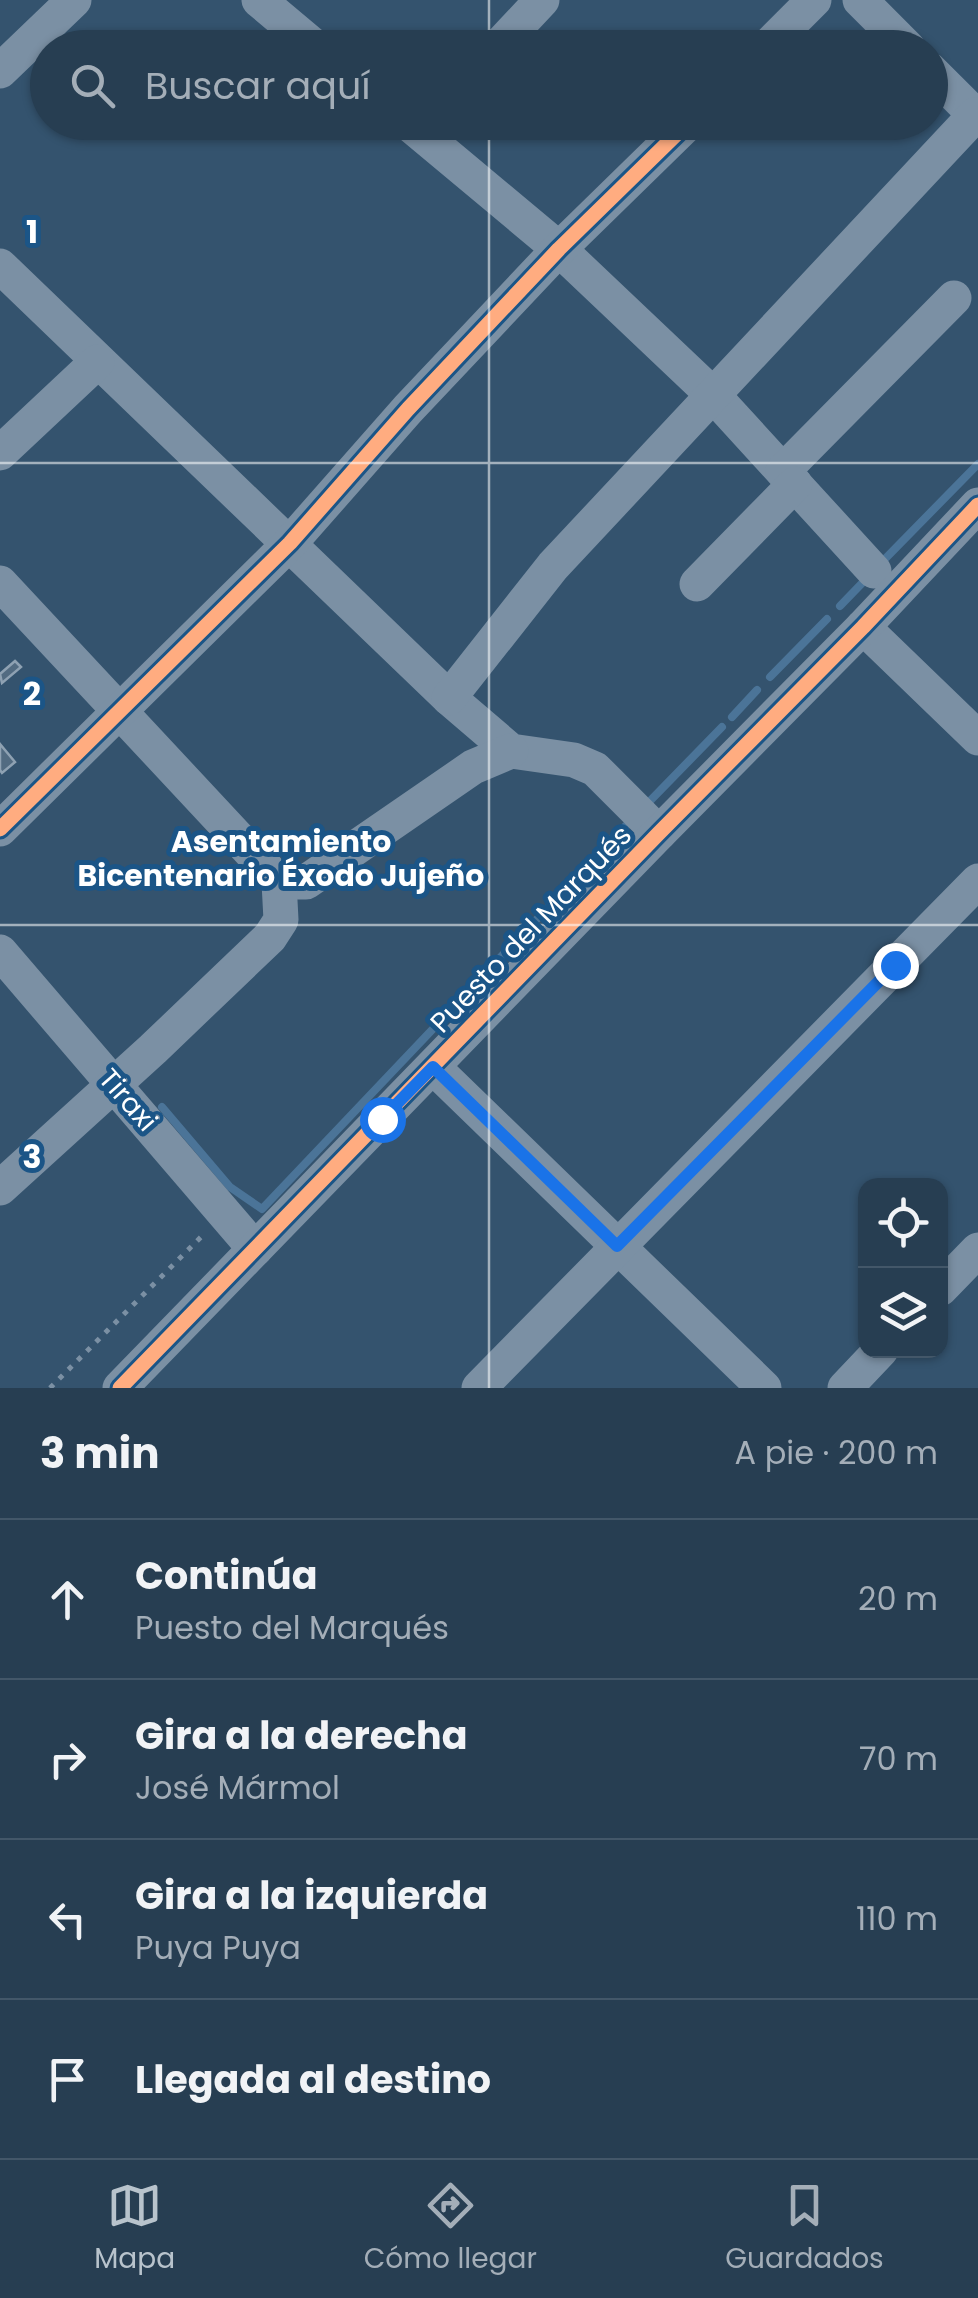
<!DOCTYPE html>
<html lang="es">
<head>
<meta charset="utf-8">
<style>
  body { margin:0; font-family:Poppins,sans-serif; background:#2f4559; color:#f1f3f6 }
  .controls { position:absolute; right:30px; bottom:30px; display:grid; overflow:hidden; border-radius:20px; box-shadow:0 2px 8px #0004 }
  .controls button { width:90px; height:90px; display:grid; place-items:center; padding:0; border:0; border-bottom:2px solid #435769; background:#273e52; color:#f1f3f6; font:50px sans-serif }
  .stop { position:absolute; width:30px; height:30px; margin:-22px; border:8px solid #1a73e8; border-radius:50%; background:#fff }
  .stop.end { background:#1a73e8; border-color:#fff; box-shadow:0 2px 10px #0008 }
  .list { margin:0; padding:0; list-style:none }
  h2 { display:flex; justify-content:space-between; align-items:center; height:130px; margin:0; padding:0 40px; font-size:42px }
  h2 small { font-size:32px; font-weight:400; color:#a4aeb8 }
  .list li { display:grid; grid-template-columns:65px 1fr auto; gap:30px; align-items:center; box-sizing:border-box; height:160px; padding:0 40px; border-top:2px solid #435769 }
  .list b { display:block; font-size:38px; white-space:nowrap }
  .list p { margin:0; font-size:32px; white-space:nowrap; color:#a4aeb8 }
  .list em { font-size:32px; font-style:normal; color:#a4aeb8 }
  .icon { flex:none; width:55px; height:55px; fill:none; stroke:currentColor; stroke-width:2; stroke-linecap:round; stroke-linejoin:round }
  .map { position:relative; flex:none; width:978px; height:1388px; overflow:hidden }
  .search { position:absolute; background:#273e52; box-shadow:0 2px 8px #0004; left:30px; right:30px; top:30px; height:110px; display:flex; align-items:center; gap:25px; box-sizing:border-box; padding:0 35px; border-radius:55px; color:#a4aeb8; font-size:38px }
  .sheet { height:770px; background:#273e52 }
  nav { display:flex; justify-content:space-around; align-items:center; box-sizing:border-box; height:140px; border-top:2px solid #435769; background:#273e52; font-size:28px; color:#a4aeb8 }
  nav a { display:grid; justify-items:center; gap:5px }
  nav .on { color:#b8c3cc }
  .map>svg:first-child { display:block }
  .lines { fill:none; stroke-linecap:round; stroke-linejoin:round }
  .stream { stroke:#4b7498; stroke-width:8 }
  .building { fill:#526b81; stroke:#8ea1b2; stroke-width:2.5 }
  .path { stroke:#7b90a4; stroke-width:5; stroke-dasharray:5 8; stroke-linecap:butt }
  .minor { stroke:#7b90a4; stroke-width:35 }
  .cycleway-casing { stroke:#1b5587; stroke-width:21 }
  .cycleway { stroke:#ffac80; stroke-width:15 }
  .route { stroke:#1a73e8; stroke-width:12 }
  .grid { fill:none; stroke:#fff; stroke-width:2.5; stroke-opacity:0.55 }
  .labels { text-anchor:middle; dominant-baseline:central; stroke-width:10; stroke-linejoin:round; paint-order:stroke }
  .street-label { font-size:28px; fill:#fff; stroke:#1b5587 }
  .neighbourhood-label { font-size:30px; font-weight:bold; fill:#fff; stroke:#1b5587 }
  .grid-label { font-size:32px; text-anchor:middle; font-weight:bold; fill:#fff; stroke:#1b5587; stroke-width:10; stroke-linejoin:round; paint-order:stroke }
</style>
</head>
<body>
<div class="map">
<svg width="978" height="1388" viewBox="0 0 978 1388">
  <rect width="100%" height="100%" fill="#34536e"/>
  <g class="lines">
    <g class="stream">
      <polyline points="881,563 978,464"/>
      <polyline points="840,606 868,577"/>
      <polyline points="770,677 827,619"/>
      <polyline points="732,717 757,690"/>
      <polyline points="647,804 722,727"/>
      <polyline points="598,852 631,821"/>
      <polyline points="476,983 580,874"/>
      <polyline points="162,1107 230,1187 262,1209 468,992"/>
    </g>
  </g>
  <g class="building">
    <polygon points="15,661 21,667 2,683 0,674"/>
    <polygon points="0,744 15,762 2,773 0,770"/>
  </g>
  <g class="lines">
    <polyline class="path" points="50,1388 203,1235"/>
    <g class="minor">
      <polyline points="259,0 316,48"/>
      <polyline points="860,0 908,48"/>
      <polyline points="497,48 542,0"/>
      <polyline points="766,48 814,0"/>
      <polyline points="930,70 978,118"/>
      <polyline points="0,71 74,0"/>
      <polyline points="407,122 559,249 713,395 874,571"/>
      <polyline points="0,266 449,698 511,751 574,760 595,769 659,833"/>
      <polyline points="0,453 97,362"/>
      <polyline points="783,471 954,298"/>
      <polyline points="0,583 279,882 306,882 473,767 511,751"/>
      <polyline points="697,584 795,484"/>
      <polyline points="863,627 978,738"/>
      <polyline points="449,698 553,566 975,115"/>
      <polyline points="0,829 290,543 408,409 559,249 689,122"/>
      <polyline points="0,952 255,1249"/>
      <polyline points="433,1067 764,1388"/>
      <polyline points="0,1188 153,1049 270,937 281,920 279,882"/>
      <polyline points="940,1289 978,1250"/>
      <polyline points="120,1388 659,833 863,627 978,505"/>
      <polyline points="479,1388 978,881"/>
      <polyline points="845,1388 881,1350"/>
    </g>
    <defs>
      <g id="cycleway">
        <polyline points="0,829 290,543 408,409 559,249 689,122"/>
        <polyline points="120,1388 659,833 863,627 978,505"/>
      </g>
    </defs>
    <use href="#cycleway" class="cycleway-casing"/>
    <use href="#cycleway" class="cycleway"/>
  </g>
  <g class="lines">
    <polyline class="route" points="382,1119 433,1067 617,1246 895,965"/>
  </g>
  <path class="grid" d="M489 0V48M489 122V1388M0 463H978M0 925H978"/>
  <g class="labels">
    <g class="street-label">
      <text transform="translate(531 929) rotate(-46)">Puesto del Marqués</text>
      <text transform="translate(128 1100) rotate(49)">Tiraxi</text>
    </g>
    <g class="neighbourhood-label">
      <text x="281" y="841">Asentamiento<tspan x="281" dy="34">Bicentenario Éxodo Jujeño</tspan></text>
    </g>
  </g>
  <g class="grid-label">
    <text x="32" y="243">1</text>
    <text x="32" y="705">2</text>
    <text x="32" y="1168">3</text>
  </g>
</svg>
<div class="controls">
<button><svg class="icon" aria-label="locate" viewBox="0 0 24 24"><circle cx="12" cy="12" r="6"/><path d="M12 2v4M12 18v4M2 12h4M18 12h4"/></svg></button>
<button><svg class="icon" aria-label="layers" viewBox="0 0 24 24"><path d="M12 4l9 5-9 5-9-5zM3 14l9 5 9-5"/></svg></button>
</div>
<div class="stop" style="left:382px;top:1119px"></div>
<div class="stop end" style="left:895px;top:965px"></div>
<div class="search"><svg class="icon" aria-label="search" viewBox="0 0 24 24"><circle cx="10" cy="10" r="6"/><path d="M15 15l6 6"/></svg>Buscar aquí</div>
</div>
<section class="sheet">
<h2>3 min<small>A pie · 200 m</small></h2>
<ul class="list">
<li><svg class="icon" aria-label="ahead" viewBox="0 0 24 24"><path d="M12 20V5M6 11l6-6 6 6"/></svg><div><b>Continúa</b><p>Puesto del Marqués</p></div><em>20 m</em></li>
<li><svg class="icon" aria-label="right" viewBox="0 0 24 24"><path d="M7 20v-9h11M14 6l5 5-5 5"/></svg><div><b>Gira a la derecha</b><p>José Mármol</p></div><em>70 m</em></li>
<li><svg class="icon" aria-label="left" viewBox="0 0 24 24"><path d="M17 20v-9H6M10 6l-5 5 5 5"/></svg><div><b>Gira a la izquierda</b><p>Puya Puya</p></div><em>110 m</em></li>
<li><svg class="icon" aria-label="arrive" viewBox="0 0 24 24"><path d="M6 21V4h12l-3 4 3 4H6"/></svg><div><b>Llegada al destino</b></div></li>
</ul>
</section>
<nav>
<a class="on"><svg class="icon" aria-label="map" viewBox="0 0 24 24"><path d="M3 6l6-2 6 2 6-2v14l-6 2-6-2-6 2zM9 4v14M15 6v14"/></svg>Mapa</a>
<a><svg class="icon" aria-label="directions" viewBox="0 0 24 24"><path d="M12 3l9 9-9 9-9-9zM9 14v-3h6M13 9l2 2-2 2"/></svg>Cómo llegar</a>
<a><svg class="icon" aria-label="saved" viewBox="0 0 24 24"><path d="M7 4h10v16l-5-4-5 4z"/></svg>Guardados</a>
</nav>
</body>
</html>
